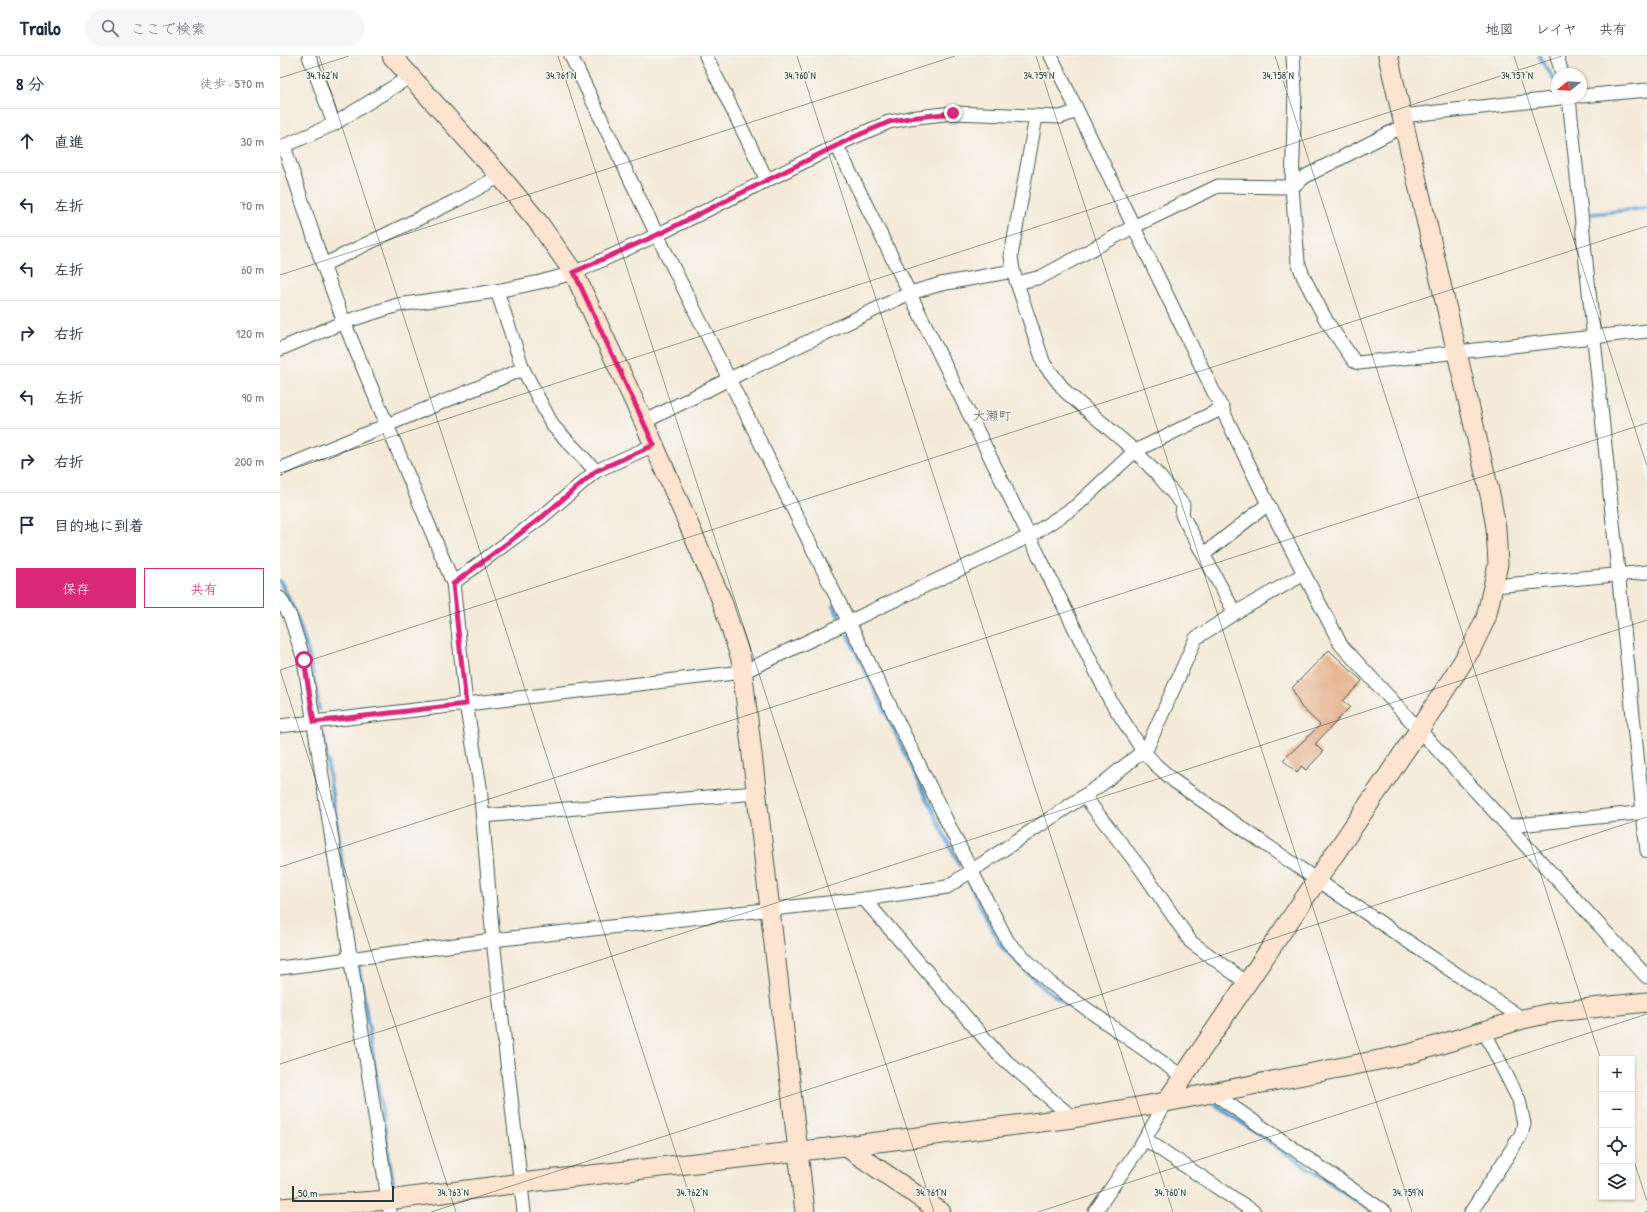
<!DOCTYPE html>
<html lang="ja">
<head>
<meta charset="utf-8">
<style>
  body { margin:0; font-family:"Patrick Hand","Klee One",sans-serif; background:#f6f6f7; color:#1f2937 }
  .controls { position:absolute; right:12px; bottom:12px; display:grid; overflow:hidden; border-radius:0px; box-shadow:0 1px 3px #0004 }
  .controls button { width:36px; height:36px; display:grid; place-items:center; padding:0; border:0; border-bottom:1px solid #e0e1e3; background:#fff; color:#1f2937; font:20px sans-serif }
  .compass { position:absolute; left:1271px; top:12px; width:36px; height:36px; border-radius:50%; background:#fff; box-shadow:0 1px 3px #0004; rotate:252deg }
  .scale { position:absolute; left:12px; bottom:10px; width:102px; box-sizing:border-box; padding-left:4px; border:2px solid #1f3d34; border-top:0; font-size:11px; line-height:14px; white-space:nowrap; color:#1f3d34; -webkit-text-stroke:3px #f6f6f2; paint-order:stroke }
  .stop { position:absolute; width:12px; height:12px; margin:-9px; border:3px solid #db2777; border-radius:50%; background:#fff }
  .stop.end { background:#db2777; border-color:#fff; box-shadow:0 1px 4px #0008 }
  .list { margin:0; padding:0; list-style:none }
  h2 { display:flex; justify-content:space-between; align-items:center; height:52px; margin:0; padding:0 16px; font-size:17px }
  h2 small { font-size:13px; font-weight:400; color:#747a83 }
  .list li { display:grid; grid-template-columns:26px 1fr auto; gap:12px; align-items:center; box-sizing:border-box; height:64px; padding:0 16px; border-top:1px solid #e0e1e3 }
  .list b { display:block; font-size:15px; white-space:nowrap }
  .list em { font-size:13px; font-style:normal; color:#747a83 }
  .actions { display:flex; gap:8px; padding:12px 16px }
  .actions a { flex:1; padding:9px 0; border:1px solid #db2777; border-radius:0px; text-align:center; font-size:14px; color:#db2777 }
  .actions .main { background:#db2777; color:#fff }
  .icon { flex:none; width:22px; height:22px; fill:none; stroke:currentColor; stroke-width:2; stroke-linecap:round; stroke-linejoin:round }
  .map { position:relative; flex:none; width:1367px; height:1156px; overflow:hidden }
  header { display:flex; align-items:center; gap:24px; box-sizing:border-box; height:56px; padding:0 20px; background:#fff; border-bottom:1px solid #e0e1e3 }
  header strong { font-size:19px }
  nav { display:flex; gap:22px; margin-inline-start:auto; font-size:14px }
  .search { width:280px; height:36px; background:#f6f6f7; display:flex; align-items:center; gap:10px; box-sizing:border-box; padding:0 14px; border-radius:22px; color:#747a83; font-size:15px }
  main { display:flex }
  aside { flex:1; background:#fff }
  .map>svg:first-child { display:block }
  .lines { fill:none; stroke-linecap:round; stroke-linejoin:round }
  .stream { stroke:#5fa2d3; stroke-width:4 }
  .building { fill:#e5af89 }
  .street-casing { stroke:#3f574d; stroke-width:15 }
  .secondary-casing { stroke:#3f574d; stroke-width:21 }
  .street { stroke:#fff; stroke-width:13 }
  .secondary { stroke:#fde4d0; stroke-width:19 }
  .route { stroke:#db2777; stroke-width:5 }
  .ticks { fill:none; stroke:#1f3d34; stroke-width:1; stroke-opacity:0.45 }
  .labels { text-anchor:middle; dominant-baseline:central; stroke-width:3; stroke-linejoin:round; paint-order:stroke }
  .neighbourhood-label { font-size:13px; fill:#646552; stroke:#f6f6f2 }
  .ticks-label { font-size:10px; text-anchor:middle; fill:#1f3d34; stroke:#f6f6f2; stroke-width:3; stroke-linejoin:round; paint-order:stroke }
</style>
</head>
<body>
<header>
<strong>Trailo</strong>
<div class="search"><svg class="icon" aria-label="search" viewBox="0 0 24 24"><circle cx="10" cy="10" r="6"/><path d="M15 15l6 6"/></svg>ここで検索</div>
<nav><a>地図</a><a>レイヤ</a><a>共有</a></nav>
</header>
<main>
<aside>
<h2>8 分<small>徒歩 · 570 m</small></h2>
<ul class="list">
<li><svg class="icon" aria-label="ahead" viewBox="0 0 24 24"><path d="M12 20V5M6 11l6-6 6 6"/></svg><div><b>直進</b></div><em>30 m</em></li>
<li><svg class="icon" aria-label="left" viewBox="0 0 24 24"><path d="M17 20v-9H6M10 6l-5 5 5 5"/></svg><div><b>左折</b></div><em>70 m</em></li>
<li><svg class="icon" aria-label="left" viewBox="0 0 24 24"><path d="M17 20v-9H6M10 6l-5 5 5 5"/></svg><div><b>左折</b></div><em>60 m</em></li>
<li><svg class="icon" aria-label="right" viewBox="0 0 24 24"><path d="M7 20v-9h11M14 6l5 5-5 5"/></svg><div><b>右折</b></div><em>120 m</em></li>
<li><svg class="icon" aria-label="left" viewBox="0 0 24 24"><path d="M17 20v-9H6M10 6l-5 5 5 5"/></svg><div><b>左折</b></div><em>90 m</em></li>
<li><svg class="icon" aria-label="right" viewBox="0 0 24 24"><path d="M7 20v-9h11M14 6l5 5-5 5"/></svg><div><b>右折</b></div><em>200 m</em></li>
<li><svg class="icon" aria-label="arrive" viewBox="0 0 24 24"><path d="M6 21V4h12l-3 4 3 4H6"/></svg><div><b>目的地に到着</b></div></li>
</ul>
<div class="actions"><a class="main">保存</a><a>共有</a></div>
</aside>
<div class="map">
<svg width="1367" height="1156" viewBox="0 0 1367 1156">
  <rect width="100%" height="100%" fill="#f6f6f2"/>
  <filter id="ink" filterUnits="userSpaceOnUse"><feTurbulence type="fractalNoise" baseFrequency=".025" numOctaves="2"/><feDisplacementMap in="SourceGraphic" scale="8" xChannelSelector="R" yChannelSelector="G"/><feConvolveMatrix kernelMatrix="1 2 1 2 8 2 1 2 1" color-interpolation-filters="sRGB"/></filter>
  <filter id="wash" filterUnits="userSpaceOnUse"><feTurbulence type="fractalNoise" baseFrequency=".012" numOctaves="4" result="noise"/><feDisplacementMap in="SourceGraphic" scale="16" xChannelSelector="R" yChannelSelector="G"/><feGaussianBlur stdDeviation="0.9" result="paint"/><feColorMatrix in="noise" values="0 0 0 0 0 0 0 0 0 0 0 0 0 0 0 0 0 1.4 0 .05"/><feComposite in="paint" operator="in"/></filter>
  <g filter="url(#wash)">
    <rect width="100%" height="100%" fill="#f5ead9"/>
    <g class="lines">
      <g class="stream">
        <polyline points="1259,0 1277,28"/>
        <polyline points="1312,158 1367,152"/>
        <path d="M0 525C22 565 33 607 39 653"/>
        <polyline points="554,550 558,559"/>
        <polyline points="568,579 679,809"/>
        <polyline points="43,678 75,889"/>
        <polyline points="690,829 720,889 761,930 809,963"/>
        <polyline points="79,911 114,1131"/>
        <polyline points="934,1048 1093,1156"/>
      </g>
    </g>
    <g id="blocks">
      <polygon class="building" points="1049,594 1082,625 1063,645 1070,651 1035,688 1043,696 1026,714 1021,710 1017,717 1003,704 1040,669 1021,651 1012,632"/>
    </g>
  </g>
  <g filter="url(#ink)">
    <use href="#blocks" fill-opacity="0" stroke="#3f574d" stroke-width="1"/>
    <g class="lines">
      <defs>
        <g id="street">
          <polyline points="29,0 54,68"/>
          <polyline points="291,0 377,179 449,323 691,814 728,886 770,927 903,1021"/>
          <polyline points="426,0 487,124"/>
          <polyline points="771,0 988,448 1061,589 1367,921"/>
          <polyline points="1013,0 1015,35 1012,131 1018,206 1024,222 1047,266 1074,305 1078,307 1367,275"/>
          <polyline points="1277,0 1282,18"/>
          <polyline points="131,20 54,68 4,90 43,209 64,266 118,249 217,235 260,226 294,217 377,179 574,81 609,66 629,62 673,57 781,61 797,55"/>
          <polyline points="1301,40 1367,34"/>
          <polyline points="1289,42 1367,795"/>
          <polyline points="1122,60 1281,42"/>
          <polyline points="756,61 731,200 733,215 764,308 786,336 855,395 879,420 903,449 902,459 955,557"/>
          <polyline points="557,90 830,644 863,695 876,709 894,725 1037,824 1243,963"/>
          <polyline points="43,209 175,145 220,120"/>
          <polyline points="737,227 761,221 853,171 938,130 1012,131 1026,120 1125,69"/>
          <polyline points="217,235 243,313 273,370 316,415"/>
          <polyline points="0,293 64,266 173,527 186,648 0,670"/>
          <polyline points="364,366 449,323 630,237 661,228 733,215"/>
          <polyline points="0,413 243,313"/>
          <polyline points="924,498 988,448"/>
          <polyline points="173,527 262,461 316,415 374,389"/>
          <polyline points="1214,530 1367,516"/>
          <polyline points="0,542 10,560 24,604 110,1156"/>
          <polyline points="804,740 861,813 911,886 967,927"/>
          <polyline points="203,760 476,737"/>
          <polyline points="1228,770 1367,756"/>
          <polyline points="584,843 718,998 793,1062"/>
          <polyline points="0,912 213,884 584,843 667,831 822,728 867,692 916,582 955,557 1024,518"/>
          <polyline points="933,1037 1105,1156"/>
          <polyline points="865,1083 974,1156"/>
          <polyline points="244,1156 213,884 200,730 186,648 463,616 750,480 796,450 855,395 943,352"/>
          <polyline points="815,1156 865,1083 886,1046"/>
          <polyline points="1191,1156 1241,1079 1244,1068 1239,1044 1204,975"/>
        </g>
        <g id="secondary">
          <polyline points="112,0 220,120 258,166 294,217 364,366 442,545 461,603 525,1156"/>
          <polyline points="886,1046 1139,674 1191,593 1206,562 1218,508 1216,472 1211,443 1108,0"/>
          <polyline points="565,1090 661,1156"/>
          <polyline points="0,1152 108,1144 241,1127 565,1090 793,1062 886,1046 1129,998 1243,963 1275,956 1367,946"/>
        </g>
      </defs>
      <use href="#street" class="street-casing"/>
      <use href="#secondary" class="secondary-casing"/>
      <use href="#street" class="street"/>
      <use href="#secondary" class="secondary"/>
    </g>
  </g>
  <g class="lines" filter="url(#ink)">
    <polyline class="route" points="24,604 34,666 186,648 173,528 262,461 316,415 374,389 294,216 377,179 574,81 609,66 629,62 673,57"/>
  </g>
  <path class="ticks" d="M39 0 415 1156M278 0 654 1156M517 0 893 1156M756 0 1132 1156M995 0 1322 1007M1234 0 1367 410M0 22 69 0M0 219 675 0M0 417 1282 0M0 614 1367 170M0 614 176 1156M0 811 1367 367M0 1008 1367 564M1352 1099 1367 1145M151 1156 1367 761M758 1156 1367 958M1365 1156 1367 1155"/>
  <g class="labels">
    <g class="neighbourhood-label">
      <text x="712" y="359">大瀬町</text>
    </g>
  </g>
  <g class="ticks-label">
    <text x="42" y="23">34.762°N</text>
    <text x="281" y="23">34.761°N</text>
    <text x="520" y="23">34.760°N</text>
    <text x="759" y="23">34.759°N</text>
    <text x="998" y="23">34.758°N</text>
    <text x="1237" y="23">34.757°N</text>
    <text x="173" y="1140">34.763°N</text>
    <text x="412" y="1140">34.762°N</text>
    <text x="651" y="1140">34.761°N</text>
    <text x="890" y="1140">34.760°N</text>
    <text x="1128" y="1140">34.759°N</text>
  </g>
</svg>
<div class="controls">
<button>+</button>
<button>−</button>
<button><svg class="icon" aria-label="locate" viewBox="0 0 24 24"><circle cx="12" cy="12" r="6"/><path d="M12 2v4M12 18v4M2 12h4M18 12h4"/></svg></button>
<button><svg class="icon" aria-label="layers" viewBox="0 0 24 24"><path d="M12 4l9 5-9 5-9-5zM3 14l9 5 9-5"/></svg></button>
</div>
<svg class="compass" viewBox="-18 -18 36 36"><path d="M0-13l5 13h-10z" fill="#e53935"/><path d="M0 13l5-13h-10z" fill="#747a83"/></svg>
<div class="scale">50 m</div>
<div class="stop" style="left:24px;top:604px"></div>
<div class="stop end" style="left:673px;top:57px"></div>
</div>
</main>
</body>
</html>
